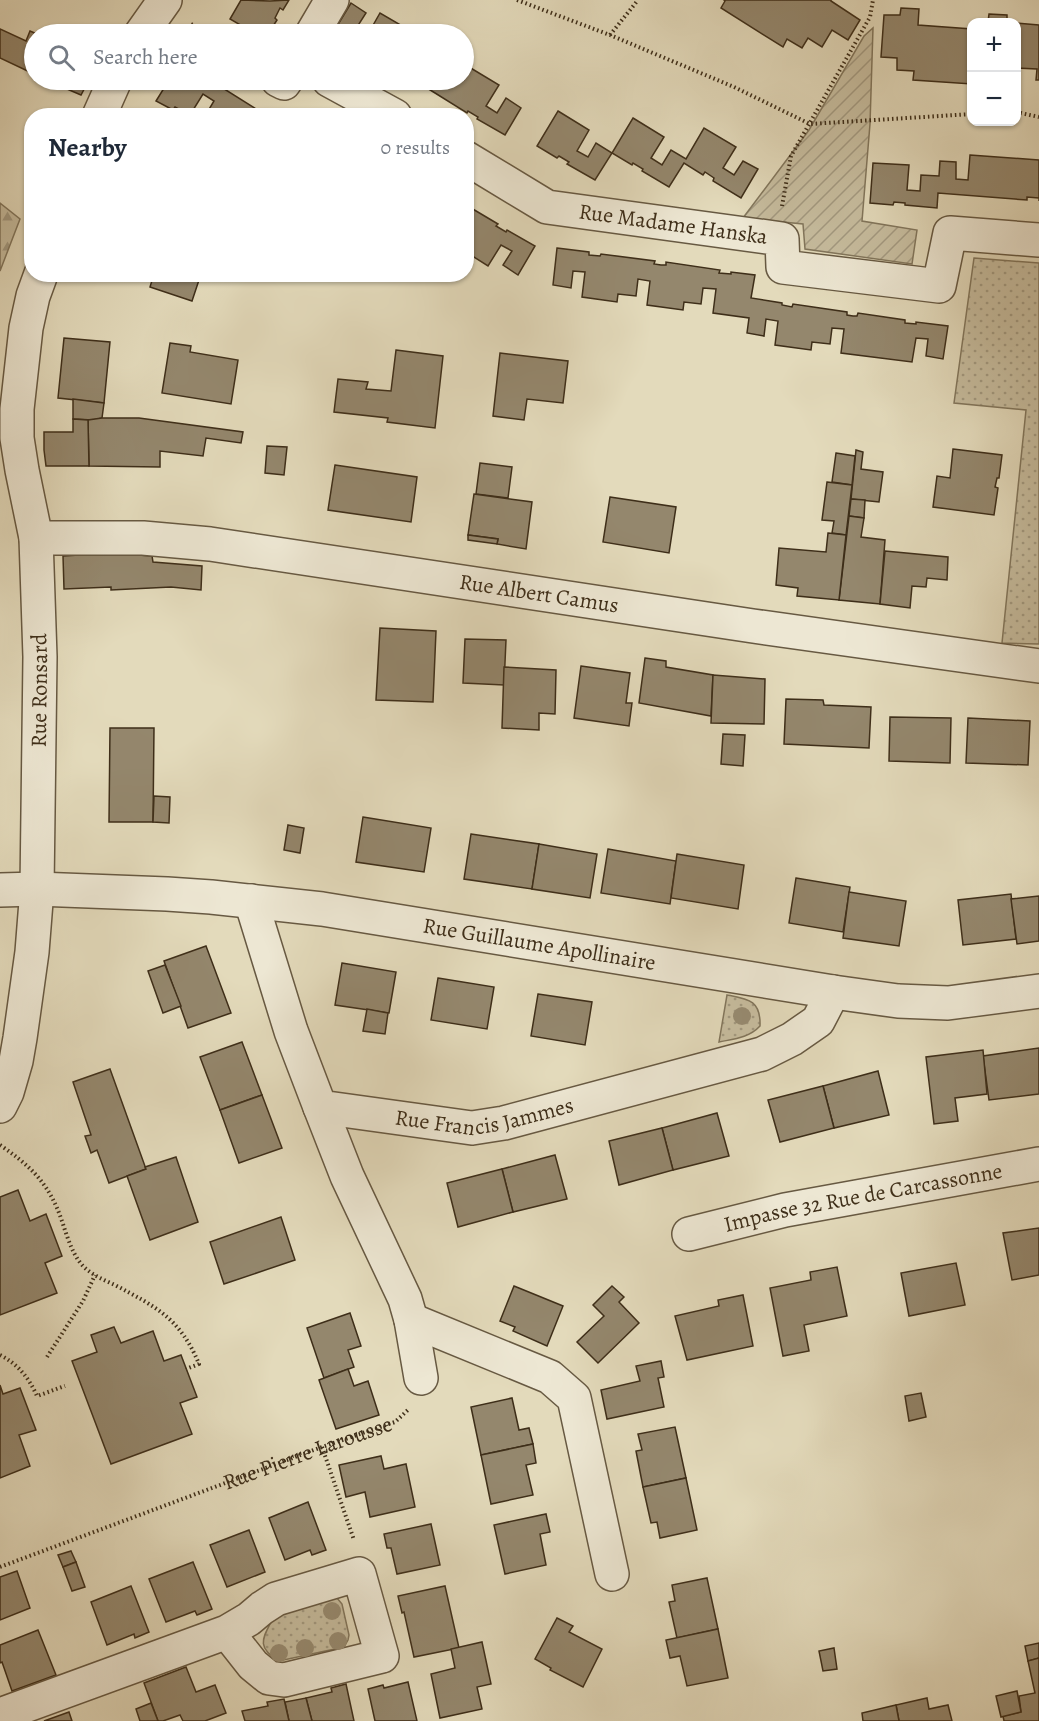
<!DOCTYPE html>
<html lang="en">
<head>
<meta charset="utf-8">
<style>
  body { margin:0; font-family:Alegreya,serif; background:#f2f2f3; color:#1f2937 }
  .controls { position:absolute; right:18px; top:18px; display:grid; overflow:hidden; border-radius:12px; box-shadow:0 2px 4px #0004 }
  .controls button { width:54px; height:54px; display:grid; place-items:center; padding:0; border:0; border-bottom:2px solid #e0e1e3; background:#fff; color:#1f2937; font:30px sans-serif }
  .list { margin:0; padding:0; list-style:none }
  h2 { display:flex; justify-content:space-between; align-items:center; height:78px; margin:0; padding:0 24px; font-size:26px }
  h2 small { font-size:20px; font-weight:400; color:#747a83 }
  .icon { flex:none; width:33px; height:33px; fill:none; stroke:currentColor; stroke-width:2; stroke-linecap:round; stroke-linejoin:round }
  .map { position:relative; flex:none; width:1039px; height:1721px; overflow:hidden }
  .search { position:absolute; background:#fff; box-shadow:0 2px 4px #0004; left:24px; top:24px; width:450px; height:66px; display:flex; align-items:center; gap:15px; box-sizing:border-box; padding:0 21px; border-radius:33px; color:#747a83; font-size:22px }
  .panel { position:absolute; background:#fff; box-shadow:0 2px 4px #0004; left:24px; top:108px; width:450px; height:174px; border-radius:24px }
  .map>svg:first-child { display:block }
  .grass { fill:url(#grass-dots); stroke:#82765c; stroke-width:1.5 }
  .forest { fill:url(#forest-firs); stroke:#82765c; stroke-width:1.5 }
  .garden { fill:url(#garden-furrows); stroke:#82765c; stroke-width:1.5 }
  .building { fill:#94876d; stroke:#3e2e19; stroke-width:1.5 }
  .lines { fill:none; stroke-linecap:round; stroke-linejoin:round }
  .minor-casing { stroke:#675942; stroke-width:36 }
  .path { stroke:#3e2e19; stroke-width:4; stroke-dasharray:1.5 3; stroke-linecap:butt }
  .minor { stroke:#ede7d3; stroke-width:33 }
  .tree { fill:#978b71 }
  .labels { text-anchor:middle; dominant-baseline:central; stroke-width:6; stroke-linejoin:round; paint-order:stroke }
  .street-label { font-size:22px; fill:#3e2e19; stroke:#ede7d3 }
</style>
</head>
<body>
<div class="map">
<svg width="1039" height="1721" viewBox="0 0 1039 1721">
  <defs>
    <pattern id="grass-dots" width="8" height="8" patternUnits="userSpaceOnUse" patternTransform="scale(1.5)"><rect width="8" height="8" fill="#c7bd9f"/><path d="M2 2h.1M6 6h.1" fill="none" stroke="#a39a81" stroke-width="1.8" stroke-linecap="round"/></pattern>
    <pattern id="forest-firs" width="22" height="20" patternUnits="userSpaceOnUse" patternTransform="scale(1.5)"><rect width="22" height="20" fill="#c7bd9f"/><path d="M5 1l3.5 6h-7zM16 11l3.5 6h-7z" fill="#a39a81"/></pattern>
    <pattern id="garden-furrows" width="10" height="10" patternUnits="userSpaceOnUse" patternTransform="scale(1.5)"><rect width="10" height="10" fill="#c7bd9f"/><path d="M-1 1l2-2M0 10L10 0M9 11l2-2" fill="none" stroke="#a39a81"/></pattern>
  </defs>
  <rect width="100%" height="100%" fill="#e3dabb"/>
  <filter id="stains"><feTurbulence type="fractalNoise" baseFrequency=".00333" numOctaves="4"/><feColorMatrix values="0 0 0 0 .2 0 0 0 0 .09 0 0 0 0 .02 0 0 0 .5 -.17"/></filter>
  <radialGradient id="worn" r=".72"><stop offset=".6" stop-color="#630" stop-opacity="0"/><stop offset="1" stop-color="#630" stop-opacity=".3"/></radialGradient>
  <g class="grass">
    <polygon points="974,258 1039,263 1039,644 1002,643 1026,410 954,403"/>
    <path d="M727 995C748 999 761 1000 760 1026 749 1038 733 1039 719 1042Z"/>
    <path d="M328 1597 337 1598 342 1604 349 1635 348 1640 344 1647 279 1661C254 1646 264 1637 274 1616Z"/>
  </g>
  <polygon class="forest" points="0,203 20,219 0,271"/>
  <polygon class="garden" points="873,28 870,124 862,221 917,230 912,264 805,249 803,224 743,218 809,130 864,36"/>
  <g class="building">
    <polygon points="241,0 270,1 289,0 283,10 280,8 275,18 277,20 268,34 256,34 230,19"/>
    <polygon points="724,0 831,0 831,1 860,20 848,40 832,30 822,47 808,38 802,48 787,39 783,47 721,8 725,1"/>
    <polygon points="351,3 366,13 357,27 368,34 380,13 411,31 410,34 339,34 334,31"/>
    <polygon points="901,8 919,9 918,25 972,29 972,84 913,80 914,71 897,70 897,58 881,57 884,15 900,15"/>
    <polygon points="989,14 1007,15 1007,22 988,22"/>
    <polygon points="1016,23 1039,25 1039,80 1036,80 1037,69 1016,68"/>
    <polygon points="0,29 26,41 30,31 37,34 34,34 34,74 0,58"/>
    <polygon points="464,64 499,85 486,106 497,113 506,98 521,108 505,135 477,119 478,117 468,111 467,113 427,88 429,86 419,80 418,82 413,80 464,80"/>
    <polygon points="46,80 89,80 81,95"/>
    <polygon points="169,80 203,80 208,82 210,80 264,114 263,116 205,116 214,101 203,94 190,115 175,107 173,110 156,101"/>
    <polygon points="558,111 589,130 577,151 588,157 596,143 612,153 595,180 567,164 569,162 559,156 557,158 537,146"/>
    <polygon points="633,118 664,137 651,158 662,165 671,150 686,159 704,128 736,147 723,168 734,175 743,161 758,169 741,198 713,181 714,178 705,172 703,175 684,163 669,187 642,171 643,169 633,163 632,165 612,153"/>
    <polygon points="970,155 1039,160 1039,201 1039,198 1027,197 1027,200 938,193 937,208 905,205 905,203 894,202 893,205 870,203 873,163 909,165 907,190 920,191 921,175 939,176 940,161 956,162 956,179 968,180"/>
    <polygon points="466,205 498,224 496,226 506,232 507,230 535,246 518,275 503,265 512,251 501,245 488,266 466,252"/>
    <polygon points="557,248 589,252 589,255 600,256 601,254 655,261 654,264 661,265 666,265 666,262 720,270 719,273 731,274 731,272 755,275 751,298 782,303 782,305 792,307 793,304 847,312 847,315 853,316 857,316 858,313 905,320 905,323 916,324 916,322 948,326 943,359 926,356 928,339 916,338 912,362 841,353 844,329 832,328 830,344 812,342 811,350 775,345 778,321 766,319 764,336 747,333 749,318 713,313 716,289 703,288 701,304 684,302 683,310 647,305 650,281 638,279 636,296 618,294 617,302 582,297 585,272 573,271 571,288 553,285"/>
    <polygon points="154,274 201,274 192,301 150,287"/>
    <polygon points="64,338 110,342 104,403 58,398"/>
    <polygon points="170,343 191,346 190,352 238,360 231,404 162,393"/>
    <polygon points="396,350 443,356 435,428 387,422 388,418 334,412 338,379 368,382 366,389 391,391"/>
    <polygon points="500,353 568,361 563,403 527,399 524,420 493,416"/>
    <polygon points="73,399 104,403 102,418 93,420 73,419"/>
    <polygon points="102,418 139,418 243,432 241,443 206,438 203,456 160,451 160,467 89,466 88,420"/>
    <polygon points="73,419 88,420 89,466 46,466 44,450 44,432 73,432"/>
    <polygon points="267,446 287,447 284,475 265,473"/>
    <polygon points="953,449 1002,455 999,478 997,478 995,487 998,488 994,515 933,507 937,476 950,478"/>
    <polygon points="856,450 863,452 861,469 883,472 879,502 851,499"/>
    <polygon points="836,453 855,456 852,485 832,482"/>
    <polygon points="480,463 512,467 508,498 476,494"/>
    <polygon points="335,465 417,477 411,522 328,510"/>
    <polygon points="827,482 852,485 846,535 832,533 834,521 822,520"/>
    <polygon points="474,494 532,502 526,549 497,544 498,539 468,535"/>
    <polygon points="610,497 676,507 669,553 603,542"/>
    <polygon points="851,499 865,500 864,518 849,516"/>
    <polygon points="849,516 864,518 861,537 885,540 880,604 839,600"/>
    <polygon points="828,533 846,535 839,600 797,596 798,588 776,585 779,548 826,552"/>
    <polygon points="468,535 498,539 497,544 468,540"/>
    <polygon points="885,551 948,557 947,580 927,578 926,587 912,586 910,608 880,604"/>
    <polygon points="112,553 152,556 153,562 202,566 201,590 171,587 111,590 111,587 64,589 63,556"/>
    <polygon points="380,628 436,631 433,702 376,700"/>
    <polygon points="465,639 506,640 504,685 463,683"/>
    <polygon points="645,658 666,661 666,667 713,675 711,716 639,703"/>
    <polygon points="581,666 630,673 626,703 632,703 629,726 574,718"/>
    <polygon points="504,667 556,670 555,714 539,713 539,730 502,728"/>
    <polygon points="713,675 765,679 764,724 711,723"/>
    <polygon points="786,699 823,700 824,705 871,707 869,748 784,744"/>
    <polygon points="890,717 951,718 950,763 889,761"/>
    <polygon points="968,718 1030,721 1028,765 966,763"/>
    <polygon points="110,728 154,728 153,822 109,822"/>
    <polygon points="723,734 745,735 743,766 721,764"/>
    <polygon points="154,796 170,797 169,823 153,822"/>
    <polygon points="363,817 431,828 424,872 356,862"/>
    <polygon points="288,825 304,828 300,853 284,850"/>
    <polygon points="471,834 539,844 532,889 464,879"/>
    <polygon points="539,844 597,854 590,898 532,889"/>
    <polygon points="608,849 676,861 670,904 601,893"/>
    <polygon points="677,854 744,865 738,909 671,898"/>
    <polygon points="796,878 850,887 843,932 789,923"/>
    <polygon points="849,892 906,901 899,946 843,938"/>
    <polygon points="1011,894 1016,939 963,945 958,900"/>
    <polygon points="1039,896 1039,941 1017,944 1011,899"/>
    <polygon points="206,946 231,1013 188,1028 164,961"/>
    <polygon points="342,963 396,972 389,1013 335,1005"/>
    <polygon points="165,965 181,1006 163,1013 148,971"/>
    <polygon points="438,978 494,987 487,1029 431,1020"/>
    <polygon points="538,994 592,1002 585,1045 531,1036"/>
    <polygon points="367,1009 388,1013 385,1034 363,1031"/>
    <polygon points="242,1042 262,1095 220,1110 200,1057"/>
    <polygon points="1039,1048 1039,1094 989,1100 983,1056"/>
    <polygon points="983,1050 987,1094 955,1098 958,1121 934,1124 926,1057"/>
    <polygon points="110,1069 146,1169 109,1183 97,1150 91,1153 85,1136 91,1135 73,1082"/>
    <polygon points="878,1071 889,1115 834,1128 823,1086"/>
    <polygon points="823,1086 834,1128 780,1142 768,1100"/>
    <polygon points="262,1095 282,1148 239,1163 220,1110"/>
    <polygon points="717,1113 729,1156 673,1170 662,1128"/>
    <polygon points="662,1128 673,1170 619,1185 609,1141"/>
    <polygon points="555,1155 567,1199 513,1212 502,1169"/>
    <polygon points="176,1157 198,1222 150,1240 127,1176 146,1169 145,1167"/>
    <polygon points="502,1169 513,1212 458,1227 447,1183"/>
    <polygon points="18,1190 30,1221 46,1214 62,1256 45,1263 57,1293 0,1315 0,1197"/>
    <polygon points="281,1217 295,1260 224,1284 210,1242"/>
    <polygon points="1039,1228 1039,1275 1012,1280 1003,1233"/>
    <polygon points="956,1263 965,1305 909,1316 901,1273"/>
    <polygon points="837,1267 847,1316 804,1325 809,1351 783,1356 770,1288 811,1280 810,1272"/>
    <polygon points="514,1286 563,1306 547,1346 513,1331 515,1327 500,1321"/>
    <polygon points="612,1286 624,1297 619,1302 639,1323 598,1363 577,1342 604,1316 593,1305"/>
    <polygon points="743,1295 753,1346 687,1360 675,1316 719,1306 718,1300"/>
    <polygon points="350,1313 361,1346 348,1350 354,1367 324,1378 307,1328"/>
    <polygon points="114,1327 121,1343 153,1331 164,1361 181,1355 197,1397 180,1403 192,1434 111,1464 72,1361 97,1352 91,1335"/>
    <polygon points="661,1361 664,1377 658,1378 664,1407 607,1419 601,1390 640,1381 636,1366"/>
    <polygon points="348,1369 354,1386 368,1381 379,1415 336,1429 319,1380"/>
    <polygon points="0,1385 3,1394 20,1388 36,1430 19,1435 30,1466 0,1478"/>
    <polygon points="921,1393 926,1417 909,1421 905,1396"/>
    <polygon points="512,1398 519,1430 529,1428 533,1444 481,1455 471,1407"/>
    <polygon points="675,1427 686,1478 643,1487 636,1451 642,1450 638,1434"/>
    <polygon points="533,1444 536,1463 526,1465 533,1495 491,1504 481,1455"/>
    <polygon points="381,1456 384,1469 406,1464 415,1507 370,1517 365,1492 346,1497 339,1465"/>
    <polygon points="686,1478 697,1530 660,1538 657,1522 651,1523 643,1487"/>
    <polygon points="308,1502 326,1550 312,1555 310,1550 285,1560 269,1518"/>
    <polygon points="546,1514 550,1532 540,1534 546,1565 505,1574 494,1525"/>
    <polygon points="431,1524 440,1565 397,1574 391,1548 387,1548 384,1534"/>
    <polygon points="249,1530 265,1572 227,1587 210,1545"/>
    <polygon points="71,1551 76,1562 63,1567 58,1555"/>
    <polygon points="76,1562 85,1587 72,1591 63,1567"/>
    <polygon points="193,1562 212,1609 197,1615 195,1611 166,1622 149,1579"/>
    <polygon points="17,1571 30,1608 0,1620 0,1577"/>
    <polygon points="707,1578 718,1629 677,1638 669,1602 675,1601 672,1585"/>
    <polygon points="131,1586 149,1632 135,1638 134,1634 107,1645 91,1602"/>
    <polygon points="445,1586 459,1648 414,1657 404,1612 402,1613 398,1596"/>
    <polygon points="557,1618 573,1626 569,1632 602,1649 583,1687 550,1670 551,1668 535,1659"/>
    <polygon points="718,1629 728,1678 687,1686 680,1656 670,1658 666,1640"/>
    <polygon points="38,1630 56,1675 12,1691 2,1662 0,1663 0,1645"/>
    <polygon points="482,1642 491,1684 477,1687 482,1709 440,1718 431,1674 455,1668 451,1649"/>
    <polygon points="1039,1643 1039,1658 1028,1661 1025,1646"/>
    <polygon points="834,1648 837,1669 823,1671 819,1651"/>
    <polygon points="1039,1658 1039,1721 1004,1721 1003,1716 1021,1712 1019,1696 1035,1693 1028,1661"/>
    <polygon points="186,1667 196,1692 215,1685 226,1713 205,1721 183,1721 180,1715 163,1721 158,1721 144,1683"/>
    <polygon points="408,1682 417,1721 375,1721 368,1689 383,1685 384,1688"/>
    <polygon points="346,1684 354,1721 312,1721 306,1698 332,1692 331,1688"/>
    <polygon points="1017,1691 1021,1712 1001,1717 996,1696"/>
    <polygon points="306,1698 312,1721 289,1721 285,1702"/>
    <polygon points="927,1698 929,1709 948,1705 952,1721 899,1721 896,1705"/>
    <polygon points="284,1699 289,1721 245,1721 242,1711 268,1706 267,1702"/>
    <polygon points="151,1703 158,1721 140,1721 136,1709"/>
    <polygon points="896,1705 899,1721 863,1721 862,1713"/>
    <polygon points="69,1712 72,1721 44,1721"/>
  </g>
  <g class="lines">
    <defs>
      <g id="minor">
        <polyline points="141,34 165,0"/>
        <polyline points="312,34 332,0"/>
        <polyline points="278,80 284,83 286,80"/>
        <polyline points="329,80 395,116"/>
        <polyline points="99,116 115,80"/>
        <path id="s2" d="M466 158 547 207 782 239 783 267 939 286 950 233 1039 240"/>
        <path id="s3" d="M36 538H143L210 544 753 626 1039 666"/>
        <path id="s4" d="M0 890 37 889 167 894 211 897 322 909 833 992 898 1001 948 1003 1039 991"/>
        <path id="s5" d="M251 901 291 1031 320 1107 472 1128 504 1123 762 1054 792 1039 818 1021 833 992"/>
        <path id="s6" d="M0 1106 7 1092 16 1061 20 1038 32 952 37 889 40 657 36 538 22 470 17 438V409L26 328 33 296 41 274"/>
        <polyline points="320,1107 347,1176 405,1299 411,1320 421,1378"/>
        <path id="s7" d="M689 1234 785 1210 1039 1164"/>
        <polyline points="411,1320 550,1377 574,1398 612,1574"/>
        <polyline points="0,1715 227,1632 249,1619 262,1608 276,1599 359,1574 382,1656 284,1680 269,1678 253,1665 227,1632"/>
      </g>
    </defs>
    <use href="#minor" class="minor-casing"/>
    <g class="path">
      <polyline points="517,0 610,35 734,87 810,124 972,114"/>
      <polyline points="191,24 209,34"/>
      <polyline points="610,35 638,0"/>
      <polyline points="1016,112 1039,117"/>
      <polyline points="782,206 791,156 870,17 873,0"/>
      <path d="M0 1145C26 1163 44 1178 57 1208 65 1226 69 1251 83 1266 92 1275 104 1280 115 1285 156 1307 180 1318 199 1364L186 1369"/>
      <path d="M0 1355C18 1364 29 1378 37 1396L65 1386"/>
      <polyline points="47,1357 83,1301 95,1275"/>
      <polyline points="322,1447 354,1540"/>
      <path id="s1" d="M0 1567 322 1447 395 1422 409 1409"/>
    </g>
    <use href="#minor" class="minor"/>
  </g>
  <g class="tree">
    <circle cx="742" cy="1016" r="9"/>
    <circle cx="332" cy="1611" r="9"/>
    <circle cx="338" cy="1641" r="9"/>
    <circle cx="305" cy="1648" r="9"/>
    <circle cx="279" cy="1653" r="9"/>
  </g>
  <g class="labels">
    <g class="street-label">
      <text stroke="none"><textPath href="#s2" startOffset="222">Rue Madame Hanska</textPath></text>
      <text stroke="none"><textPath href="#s3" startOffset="507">Rue Albert Camus</textPath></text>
      <text stroke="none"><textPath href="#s6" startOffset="420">Rue Ronsard</textPath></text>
      <text stroke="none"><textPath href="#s4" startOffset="543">Rue Guillaume Apollinaire</textPath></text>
      <text stroke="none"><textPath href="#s5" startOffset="384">Rue Francis Jammes</textPath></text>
      <text stroke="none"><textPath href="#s7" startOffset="178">Impasse 32 Rue de Carcassonne</textPath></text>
      <text stroke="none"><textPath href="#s1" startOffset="328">Rue Pierre Larousse</textPath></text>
    </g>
  </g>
  <rect width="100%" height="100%" filter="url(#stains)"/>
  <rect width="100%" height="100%" fill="url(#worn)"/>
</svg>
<div class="controls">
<button>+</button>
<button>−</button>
</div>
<div class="search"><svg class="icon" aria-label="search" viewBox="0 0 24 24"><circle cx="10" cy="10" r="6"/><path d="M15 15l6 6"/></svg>Search here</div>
<section class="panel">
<h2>Nearby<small>0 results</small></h2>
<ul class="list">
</ul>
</section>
</div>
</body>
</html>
